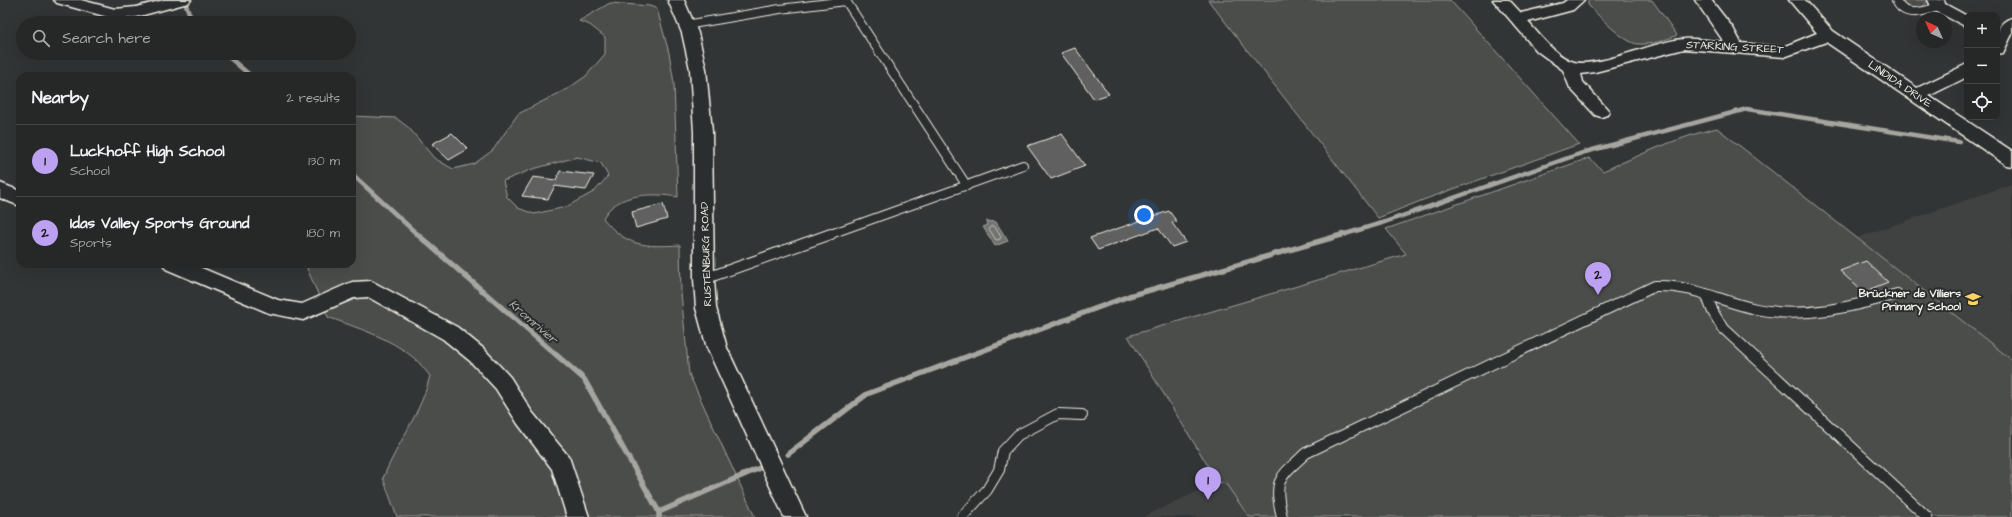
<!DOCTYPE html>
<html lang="en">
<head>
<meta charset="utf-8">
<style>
  body { margin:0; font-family:"Architects Daughter",sans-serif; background:#2e3030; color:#f1f3f6 }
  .controls { position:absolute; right:12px; top:12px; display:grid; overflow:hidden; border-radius:8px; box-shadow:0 4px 16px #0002 }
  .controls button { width:36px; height:36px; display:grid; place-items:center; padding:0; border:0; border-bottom:1px solid #424445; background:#262828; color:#f1f3f6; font:20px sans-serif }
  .compass { position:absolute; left:1916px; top:12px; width:36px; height:36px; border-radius:50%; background:#262828; box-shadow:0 4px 16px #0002; rotate:315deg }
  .you { position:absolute; left:1144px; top:215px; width:14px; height:14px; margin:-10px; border:3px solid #fff; border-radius:50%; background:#1a73e8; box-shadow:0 0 0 6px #1a73e833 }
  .badge { display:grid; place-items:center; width:26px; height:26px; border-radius:50%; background:#bca0f2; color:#111; font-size:13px; font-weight:700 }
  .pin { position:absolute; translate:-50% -33px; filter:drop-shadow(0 1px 2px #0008) }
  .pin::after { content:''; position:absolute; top:21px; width:14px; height:12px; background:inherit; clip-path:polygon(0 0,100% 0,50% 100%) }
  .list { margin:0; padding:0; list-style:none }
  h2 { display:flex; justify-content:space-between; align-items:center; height:52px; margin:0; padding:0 16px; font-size:17px }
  h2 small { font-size:13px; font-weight:400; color:#a4a6a8 }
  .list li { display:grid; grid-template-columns:26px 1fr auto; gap:12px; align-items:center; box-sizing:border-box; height:72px; padding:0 16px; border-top:1px solid #424445 }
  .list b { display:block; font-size:15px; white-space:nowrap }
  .list p { margin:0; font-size:13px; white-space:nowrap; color:#a4a6a8 }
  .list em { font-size:13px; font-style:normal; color:#a4a6a8 }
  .icon { flex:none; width:22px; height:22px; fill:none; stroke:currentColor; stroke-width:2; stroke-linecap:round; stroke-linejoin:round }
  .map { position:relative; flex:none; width:2012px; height:517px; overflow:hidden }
  .search { position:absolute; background:#262828; box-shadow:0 4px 16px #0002; left:16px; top:16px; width:340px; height:44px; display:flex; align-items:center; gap:10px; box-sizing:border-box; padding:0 14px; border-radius:22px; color:#a4a6a8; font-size:15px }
  .panel { position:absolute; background:#262828; box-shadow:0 4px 16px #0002; left:16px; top:72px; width:340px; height:196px; border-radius:12px }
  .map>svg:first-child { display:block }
  .built { fill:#404242 }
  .green { fill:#4b4d4c; stroke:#a09f9a; fill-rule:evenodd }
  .water { fill:#727370; stroke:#a6a5a0 }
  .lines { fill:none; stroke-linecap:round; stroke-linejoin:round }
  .shore { stroke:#c0bfb8; stroke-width:1 }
  .stream-far1 { stroke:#a6a5a0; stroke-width:4.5 }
  .stream { stroke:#a6a5a0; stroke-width:5.5 }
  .building { fill:#5f605f; stroke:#f4f1e8 }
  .service-far1-casing { stroke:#f4f1e8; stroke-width:10 }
  .service-casing { stroke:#f4f1e8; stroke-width:12 }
  .minor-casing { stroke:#f4f1e8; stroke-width:3 }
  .service-far1 { stroke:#2a2d2e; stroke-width:8 }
  .service { stroke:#2a2d2e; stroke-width:10 }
  .minor { fill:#2a2d2e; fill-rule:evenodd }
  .labels { text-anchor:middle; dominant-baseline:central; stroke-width:4; stroke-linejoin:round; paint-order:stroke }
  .street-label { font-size:11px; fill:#f4f1e8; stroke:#2a2d2e }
  .poi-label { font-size:11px; font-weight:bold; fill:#f4f1e8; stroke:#2a2d2e; text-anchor:end }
  .water-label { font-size:12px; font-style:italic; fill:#b3b2ac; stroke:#2a2d2e }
</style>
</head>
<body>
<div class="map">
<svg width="2012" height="517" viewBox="0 0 2012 517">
  <rect width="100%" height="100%" fill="#323535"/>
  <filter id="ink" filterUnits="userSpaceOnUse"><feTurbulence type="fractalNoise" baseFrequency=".025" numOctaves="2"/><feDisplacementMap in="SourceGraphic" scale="8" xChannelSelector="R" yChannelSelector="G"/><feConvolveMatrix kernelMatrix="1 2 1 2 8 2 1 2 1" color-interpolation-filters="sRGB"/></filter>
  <g filter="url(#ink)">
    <g class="built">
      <polygon points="2012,184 2012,360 1857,238"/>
      <polygon points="1218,482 1226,484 1249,517 1143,517"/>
    </g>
    <g class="green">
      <polygon points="1208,0 1450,0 1579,144 1423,200 1378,218"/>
      <path d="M1588 0H1652L1677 35C1666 40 1651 45 1638 44 1624 43 1598 15 1588 5Z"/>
      <path d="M1902 0H1928C1923 10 1915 10 1906 7Z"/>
      <path d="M610 3 650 6 657 9 669 53 674 83 678 197C653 193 617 192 603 218 626 247 645 247 680 245L681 293 689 374 755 517H397L383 478C397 444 422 411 430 376 425 370 420 363 414 358 389 337 357 328 328 317L305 264H352V116L396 118 409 128 434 158 453 169 474 164 493 150 518 114 569 88 586 76 605 54V37L590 25 579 21ZM577 157 601 163 608 176 595 191 566 207 534 214 518 208 507 197 503 181 533 169Z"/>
      <path d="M1717 128 2012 360V517H1249L1226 484 1218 482 1128 336 1406 254 1386 229 1589 158 1603 171C1640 155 1678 137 1717 128Z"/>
    </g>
    <polygon class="water" points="987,221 996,222 1008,241 995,246 983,227 986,226"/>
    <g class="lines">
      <polygon class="shore" points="992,226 995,227 1001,237 1000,239 996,240 989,229"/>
      <g class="stream-far1">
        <polyline points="184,0 193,23"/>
        <polyline points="224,53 251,76"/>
        <polyline points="352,174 418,235"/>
        <polyline points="1342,235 1382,223 1585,152 1747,109 1959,142"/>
      </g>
      <g class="stream">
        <polyline points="417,234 584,379 659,512 659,517"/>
        <polyline points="788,454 867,394 1129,296 1345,234"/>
        <polyline points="659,512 762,467"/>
      </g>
    </g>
    <g class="building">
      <polygon points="1075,48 1095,75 1109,94 1094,99 1061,53"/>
      <polygon points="452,133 468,149 449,160 432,144"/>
      <polygon points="1062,134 1085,166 1051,179 1027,146"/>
      <polygon points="560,171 594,175 586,190 555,186 548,199 522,196 533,177 556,180"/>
      <polygon points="663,204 667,219 636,228 632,212"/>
      <polygon points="1169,211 1177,222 1172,223 1186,242 1172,247 1158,228 1098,250 1090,238"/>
      <polygon points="1866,261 1888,282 1863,292 1840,271"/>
    </g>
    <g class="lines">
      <defs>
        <g id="service-far1">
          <path d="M1896 0C1903 18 1923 12 1938 7"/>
          <polyline points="686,25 780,9 846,1 967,186"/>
          <polyline points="828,235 1023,165"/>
        </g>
        <g id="service">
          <polyline points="704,279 831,234"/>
          <polyline points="1706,294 1713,312 1722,327 1927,517"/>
          <polyline points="962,517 987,490 999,470 1003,451 1018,435 1058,414 1082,415"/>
          <path d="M1282 517C1273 479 1279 478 1306 453L1655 286C1694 285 1719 301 1756 309 1803 319 1852 307 1897 294"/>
        </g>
        <g id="minor">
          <polygon points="54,0 81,0 115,9 136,7 164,0 191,0 188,3 136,17 115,19 57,3"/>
          <polygon points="668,0 684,0 698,33 706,69 712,132 714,279 716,308 727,348 806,517 784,517 707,348 696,308 694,279 694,132 690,69 682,33"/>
          <path d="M1493 0H1509L1521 13 1563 3 1567 0H1584L1573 10 1528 22C1540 35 1556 57 1574 62 1597 69 1657 40 1684 39 1697 38 1711 41 1724 42L1695 0H1711L1733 28 1741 43 1783 47 1817 33 1789 0H1805L1833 31 1917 88 1967 64V77L1929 96 2012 151V166L2006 165 1826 42 1784 57 1684 49 1595 72 1581 74 1583 82 1609 111 1607 115 1601 117 1595 115 1570 88 1563 70 1537 51Z"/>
          <polygon points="1928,0 1944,0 1945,4 1967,16 1967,27 1933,10"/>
          <path d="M2012 18V34L2003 53 1997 54C1997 40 1994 23 2012 18Z"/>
          <polygon points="0,183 20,191 20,206 0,198"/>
          <polygon points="163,264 192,264 278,300 302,304 352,282 371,281 457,327 484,349 510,377 532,412 569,457 589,517 567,517 552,469 518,424 496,389 470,361 443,339 368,297 354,298 303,320 269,313 166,269"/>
        </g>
      </defs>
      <use href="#service-far1" class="service-far1-casing"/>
      <use href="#service" class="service-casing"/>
      <use href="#minor" class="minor-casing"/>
      <use href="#service-far1" class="service-far1"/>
      <use href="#service" class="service"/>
      <use href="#minor" class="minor"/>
    </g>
  </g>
  <defs>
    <symbol id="school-bare" viewBox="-9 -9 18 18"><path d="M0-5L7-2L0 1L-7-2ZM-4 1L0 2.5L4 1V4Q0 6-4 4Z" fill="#ffd166" stroke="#2a2d2e" stroke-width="2.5" paint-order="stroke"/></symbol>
  </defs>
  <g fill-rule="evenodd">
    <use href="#school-bare" x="1962" y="288" width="22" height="22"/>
  </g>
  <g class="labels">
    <g class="street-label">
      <text transform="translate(1735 47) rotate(3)">STARKING STREET</text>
      <text transform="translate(1900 84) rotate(34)">LINDIDA DRIVE</text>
      <text transform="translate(706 254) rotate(-92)">RUSTENBURG ROAD</text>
    </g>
    <g class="poi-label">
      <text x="1961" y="293">Brückner de Villiers<tspan x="1961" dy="13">Primary School</tspan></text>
    </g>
    <g class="water-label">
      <text transform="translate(533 322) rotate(41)">Kromrivier</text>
    </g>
  </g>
</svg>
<div class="controls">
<button>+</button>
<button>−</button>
<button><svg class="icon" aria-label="locate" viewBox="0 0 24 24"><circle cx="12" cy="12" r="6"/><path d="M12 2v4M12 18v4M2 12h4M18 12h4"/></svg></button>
</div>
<svg class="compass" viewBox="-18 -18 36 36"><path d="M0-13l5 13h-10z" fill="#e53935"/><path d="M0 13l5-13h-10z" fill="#a4a6a8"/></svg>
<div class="you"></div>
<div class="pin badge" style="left:1208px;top:500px">1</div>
<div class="pin badge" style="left:1598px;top:295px">2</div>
<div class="search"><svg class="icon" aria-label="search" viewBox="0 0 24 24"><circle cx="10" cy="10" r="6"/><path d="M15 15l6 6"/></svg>Search here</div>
<section class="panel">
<h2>Nearby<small>2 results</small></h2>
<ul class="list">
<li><span class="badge">1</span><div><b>Luckhoff High School</b><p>School</p></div><em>130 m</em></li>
<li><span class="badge">2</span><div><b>Idas Valley Sports Ground</b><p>Sports</p></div><em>180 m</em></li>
</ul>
</section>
</div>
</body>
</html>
